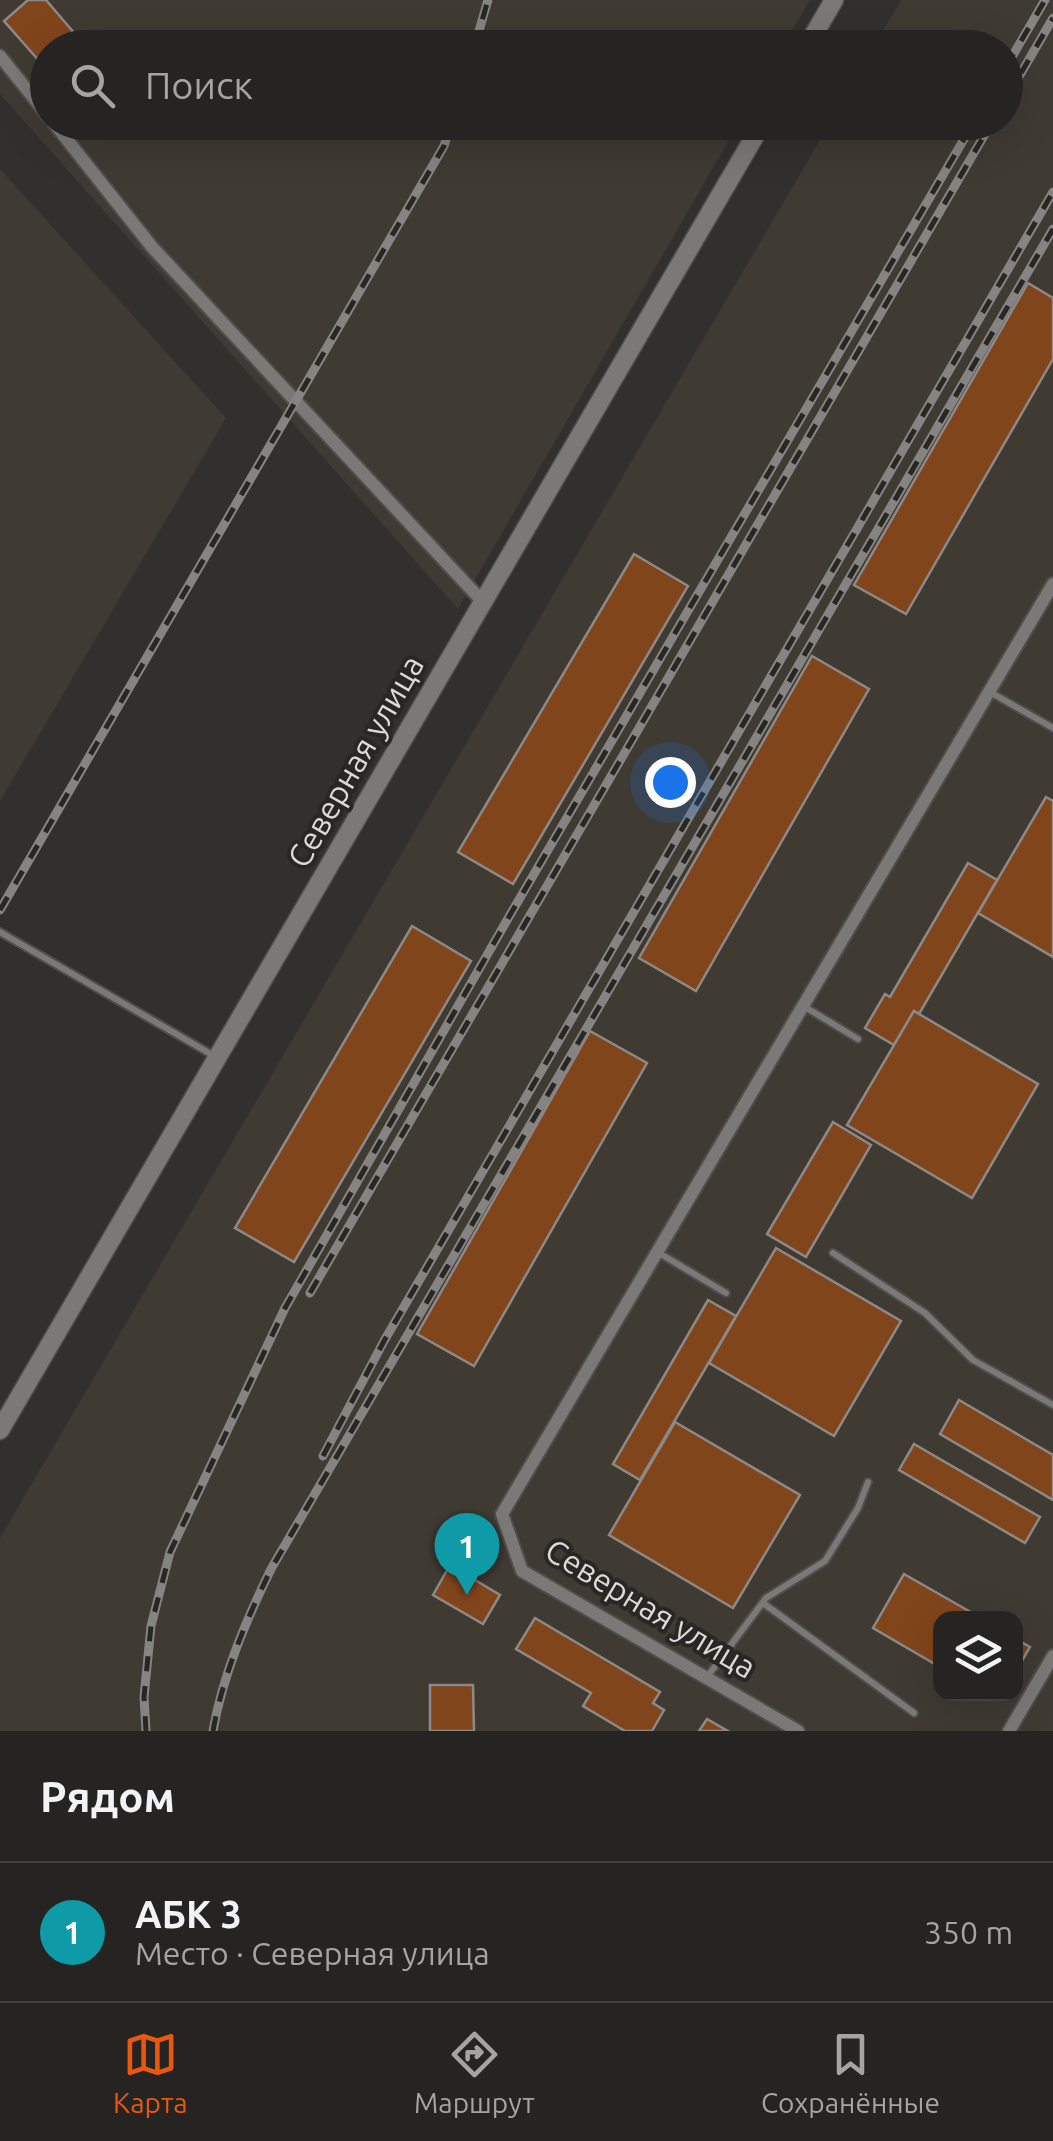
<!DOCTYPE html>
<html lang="ru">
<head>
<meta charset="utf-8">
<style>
  body { margin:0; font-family:Ubuntu,sans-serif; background:#2e2c2a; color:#f1f3f6 }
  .controls { position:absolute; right:30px; bottom:30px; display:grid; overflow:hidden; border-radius:20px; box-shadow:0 10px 40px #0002 }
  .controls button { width:90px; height:90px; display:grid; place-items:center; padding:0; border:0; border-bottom:2px solid #424140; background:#262422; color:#f1f3f6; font:50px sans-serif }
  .you { position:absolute; left:670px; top:782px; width:35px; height:35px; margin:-25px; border:8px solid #fff; border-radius:50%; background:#1a73e8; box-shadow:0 0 0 15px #1a73e833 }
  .badge { display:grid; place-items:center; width:65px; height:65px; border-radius:50%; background:#ea580c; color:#fff; font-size:32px; font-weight:700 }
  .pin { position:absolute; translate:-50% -82px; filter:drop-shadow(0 2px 5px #0008) }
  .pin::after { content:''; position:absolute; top:52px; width:35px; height:30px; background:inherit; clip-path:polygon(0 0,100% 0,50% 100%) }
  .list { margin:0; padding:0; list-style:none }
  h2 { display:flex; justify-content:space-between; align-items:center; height:130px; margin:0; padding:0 40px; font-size:42px }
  h2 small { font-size:32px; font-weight:400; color:#a4a4a5 }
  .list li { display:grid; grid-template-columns:65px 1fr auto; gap:30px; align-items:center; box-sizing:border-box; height:140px; padding:0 40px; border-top:2px solid #424140 }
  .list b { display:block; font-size:38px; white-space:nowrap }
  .list p { margin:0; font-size:32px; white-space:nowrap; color:#a4a4a5 }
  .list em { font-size:32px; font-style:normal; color:#a4a4a5 }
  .icon { flex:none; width:55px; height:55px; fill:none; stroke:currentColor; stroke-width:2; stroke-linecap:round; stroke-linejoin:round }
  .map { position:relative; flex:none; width:1053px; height:1731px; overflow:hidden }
  .search { position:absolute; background:#262422; box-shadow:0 10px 40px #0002; left:30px; right:30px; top:30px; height:110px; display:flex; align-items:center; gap:25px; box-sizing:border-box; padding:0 35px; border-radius:55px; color:#a4a4a5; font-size:38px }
  .sheet { height:270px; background:#262422 }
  nav { display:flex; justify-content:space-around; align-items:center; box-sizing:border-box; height:140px; border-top:2px solid #424140; background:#262422; font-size:28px; color:#a4a4a5 }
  nav a { display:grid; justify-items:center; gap:5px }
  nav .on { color:#ea580c }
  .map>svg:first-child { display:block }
  .built { fill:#3f3a32; fill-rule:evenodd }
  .building { fill:#81451b; stroke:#8c8988; stroke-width:2.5 }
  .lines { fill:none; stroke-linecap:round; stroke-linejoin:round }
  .lane-casing { stroke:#504e4d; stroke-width:10 }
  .street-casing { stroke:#504e4d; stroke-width:16 }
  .secondary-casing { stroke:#504e4d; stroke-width:21 }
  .lane { stroke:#7b7977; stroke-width:6 }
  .street { stroke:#7b7977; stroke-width:12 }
  .secondary { stroke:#7b7977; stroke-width:18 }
  .rail-casing { stroke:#858482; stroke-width:9 }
  .rail { stroke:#282724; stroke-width:5; stroke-dasharray:15; stroke-linecap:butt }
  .labels { text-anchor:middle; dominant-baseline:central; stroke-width:8; stroke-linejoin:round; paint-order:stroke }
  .street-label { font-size:32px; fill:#dbdad9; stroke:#282724 }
</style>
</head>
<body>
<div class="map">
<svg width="1053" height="1731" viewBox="0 0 1053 1731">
  <rect width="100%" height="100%" fill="#32302e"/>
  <g class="built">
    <polygon points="0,0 810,0 782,47 48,48 48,122 739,123 458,609 0,94"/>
    <path d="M901 0H1053V1731H0V1538L830 123 1006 122V48L874 47ZM940 1618H1016V1694H940Z"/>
    <polygon points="0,169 226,418 0,801"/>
  </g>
  <g class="building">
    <polygon points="28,0 46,0 87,48 48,48 48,71 4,21"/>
    <polygon points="1028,283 1053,298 1053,359 906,614 854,585"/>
    <polygon points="634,554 688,586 513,884 458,852"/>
    <polygon points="812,656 869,689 696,991 639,958"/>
    <polygon points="1046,797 1053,801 1053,957 978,913"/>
    <polygon points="968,863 997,880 919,1014 914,1011 894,1045 865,1028 885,994 890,997"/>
    <polygon points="412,926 471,961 294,1262 235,1228"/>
    <polygon points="914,1011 1038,1084 972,1198 847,1125"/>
    <polygon points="590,1031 647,1063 474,1366 417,1334"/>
    <polygon points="833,1122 871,1145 806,1257 767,1234"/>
    <polygon points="776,1248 901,1321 834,1436 709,1363"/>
    <polygon points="708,1300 736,1316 640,1480 613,1464"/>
    <polygon points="959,1400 1053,1455 1053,1500 940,1434"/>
    <polygon points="675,1422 800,1495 733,1608 609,1535"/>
    <polygon points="914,1444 1040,1517 1025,1543 899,1470"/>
    <polygon points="450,1565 500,1595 483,1624 433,1595"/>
    <polygon points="904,1574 981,1618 940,1618 940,1667 873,1628"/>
    <polygon points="535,1618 660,1692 653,1703 664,1710 652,1731 625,1731 583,1706 591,1693 516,1649"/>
    <polygon points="1016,1639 1030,1647 1016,1671"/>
    <polygon points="430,1685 473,1685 474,1731 430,1731"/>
    <polygon points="707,1719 728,1731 699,1731"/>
  </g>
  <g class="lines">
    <defs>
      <g id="lane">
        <polyline points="990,692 1053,728"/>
        <polyline points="0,932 216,1057"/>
        <polyline points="805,1007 858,1039"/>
        <polyline points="659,1253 726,1293"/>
        <polyline points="833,1253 925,1313 973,1360 1053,1405"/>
        <polyline points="763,1603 914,1713"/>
        <polyline points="707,1677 766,1598 825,1561 858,1508 868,1482"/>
      </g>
      <g id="street">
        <polyline points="0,56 48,116"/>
        <polyline points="53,122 152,247 483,602"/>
        <polyline points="798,1731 522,1571 502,1514 1053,584"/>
        <polyline points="1009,1731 1053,1656"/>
      </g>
      <g id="secondary">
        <polyline points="806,48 834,0"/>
        <polyline points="0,1430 763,122"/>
      </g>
    </defs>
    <use href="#lane" class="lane-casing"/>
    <use href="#street" class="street-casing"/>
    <use href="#secondary" class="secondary-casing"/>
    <use href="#lane" class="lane"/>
    <use href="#street" class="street"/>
    <use href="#secondary" class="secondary"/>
    <defs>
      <g id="rail">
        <polyline points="474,48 488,0"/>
        <polyline points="1006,67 1045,0"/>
        <polyline points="1006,99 1053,18"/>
        <polyline points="0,910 444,146 451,122"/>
        <polyline points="310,1293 992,122"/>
        <polyline points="323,1456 384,1341 1053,192"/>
        <polyline points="146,1731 144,1697 151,1626 170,1552 285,1308 510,915 974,122"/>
        <path d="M213 1731C223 1674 246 1621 271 1569L1053 229"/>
      </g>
    </defs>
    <use href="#rail" class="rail-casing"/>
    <use href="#rail" class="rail"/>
  </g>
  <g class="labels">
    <g class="street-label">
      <text transform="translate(355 761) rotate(-60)">Северная улица</text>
      <text transform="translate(651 1608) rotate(31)">Северная улица</text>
    </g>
  </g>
</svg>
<div class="controls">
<button><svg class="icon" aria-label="layers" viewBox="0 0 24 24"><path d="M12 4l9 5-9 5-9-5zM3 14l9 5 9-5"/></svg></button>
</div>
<div class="you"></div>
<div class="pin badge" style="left:467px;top:1595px;background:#0f9aa8">1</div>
<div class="search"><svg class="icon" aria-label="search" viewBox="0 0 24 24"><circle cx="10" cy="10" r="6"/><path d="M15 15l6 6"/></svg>Поиск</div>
</div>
<section class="sheet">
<h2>Рядом<small></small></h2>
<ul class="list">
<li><span class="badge" style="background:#0f9aa8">1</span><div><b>АБК 3</b><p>Место · Северная улица</p></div><em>350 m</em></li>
</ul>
</section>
<nav>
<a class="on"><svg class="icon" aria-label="map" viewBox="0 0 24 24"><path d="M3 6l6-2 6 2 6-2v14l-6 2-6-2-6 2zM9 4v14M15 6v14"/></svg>Карта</a>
<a><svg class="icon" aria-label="directions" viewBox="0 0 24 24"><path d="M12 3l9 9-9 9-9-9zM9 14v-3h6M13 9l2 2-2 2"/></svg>Маршрут</a>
<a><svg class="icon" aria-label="saved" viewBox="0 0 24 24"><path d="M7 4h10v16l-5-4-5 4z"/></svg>Сохранённые</a>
</nav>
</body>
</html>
